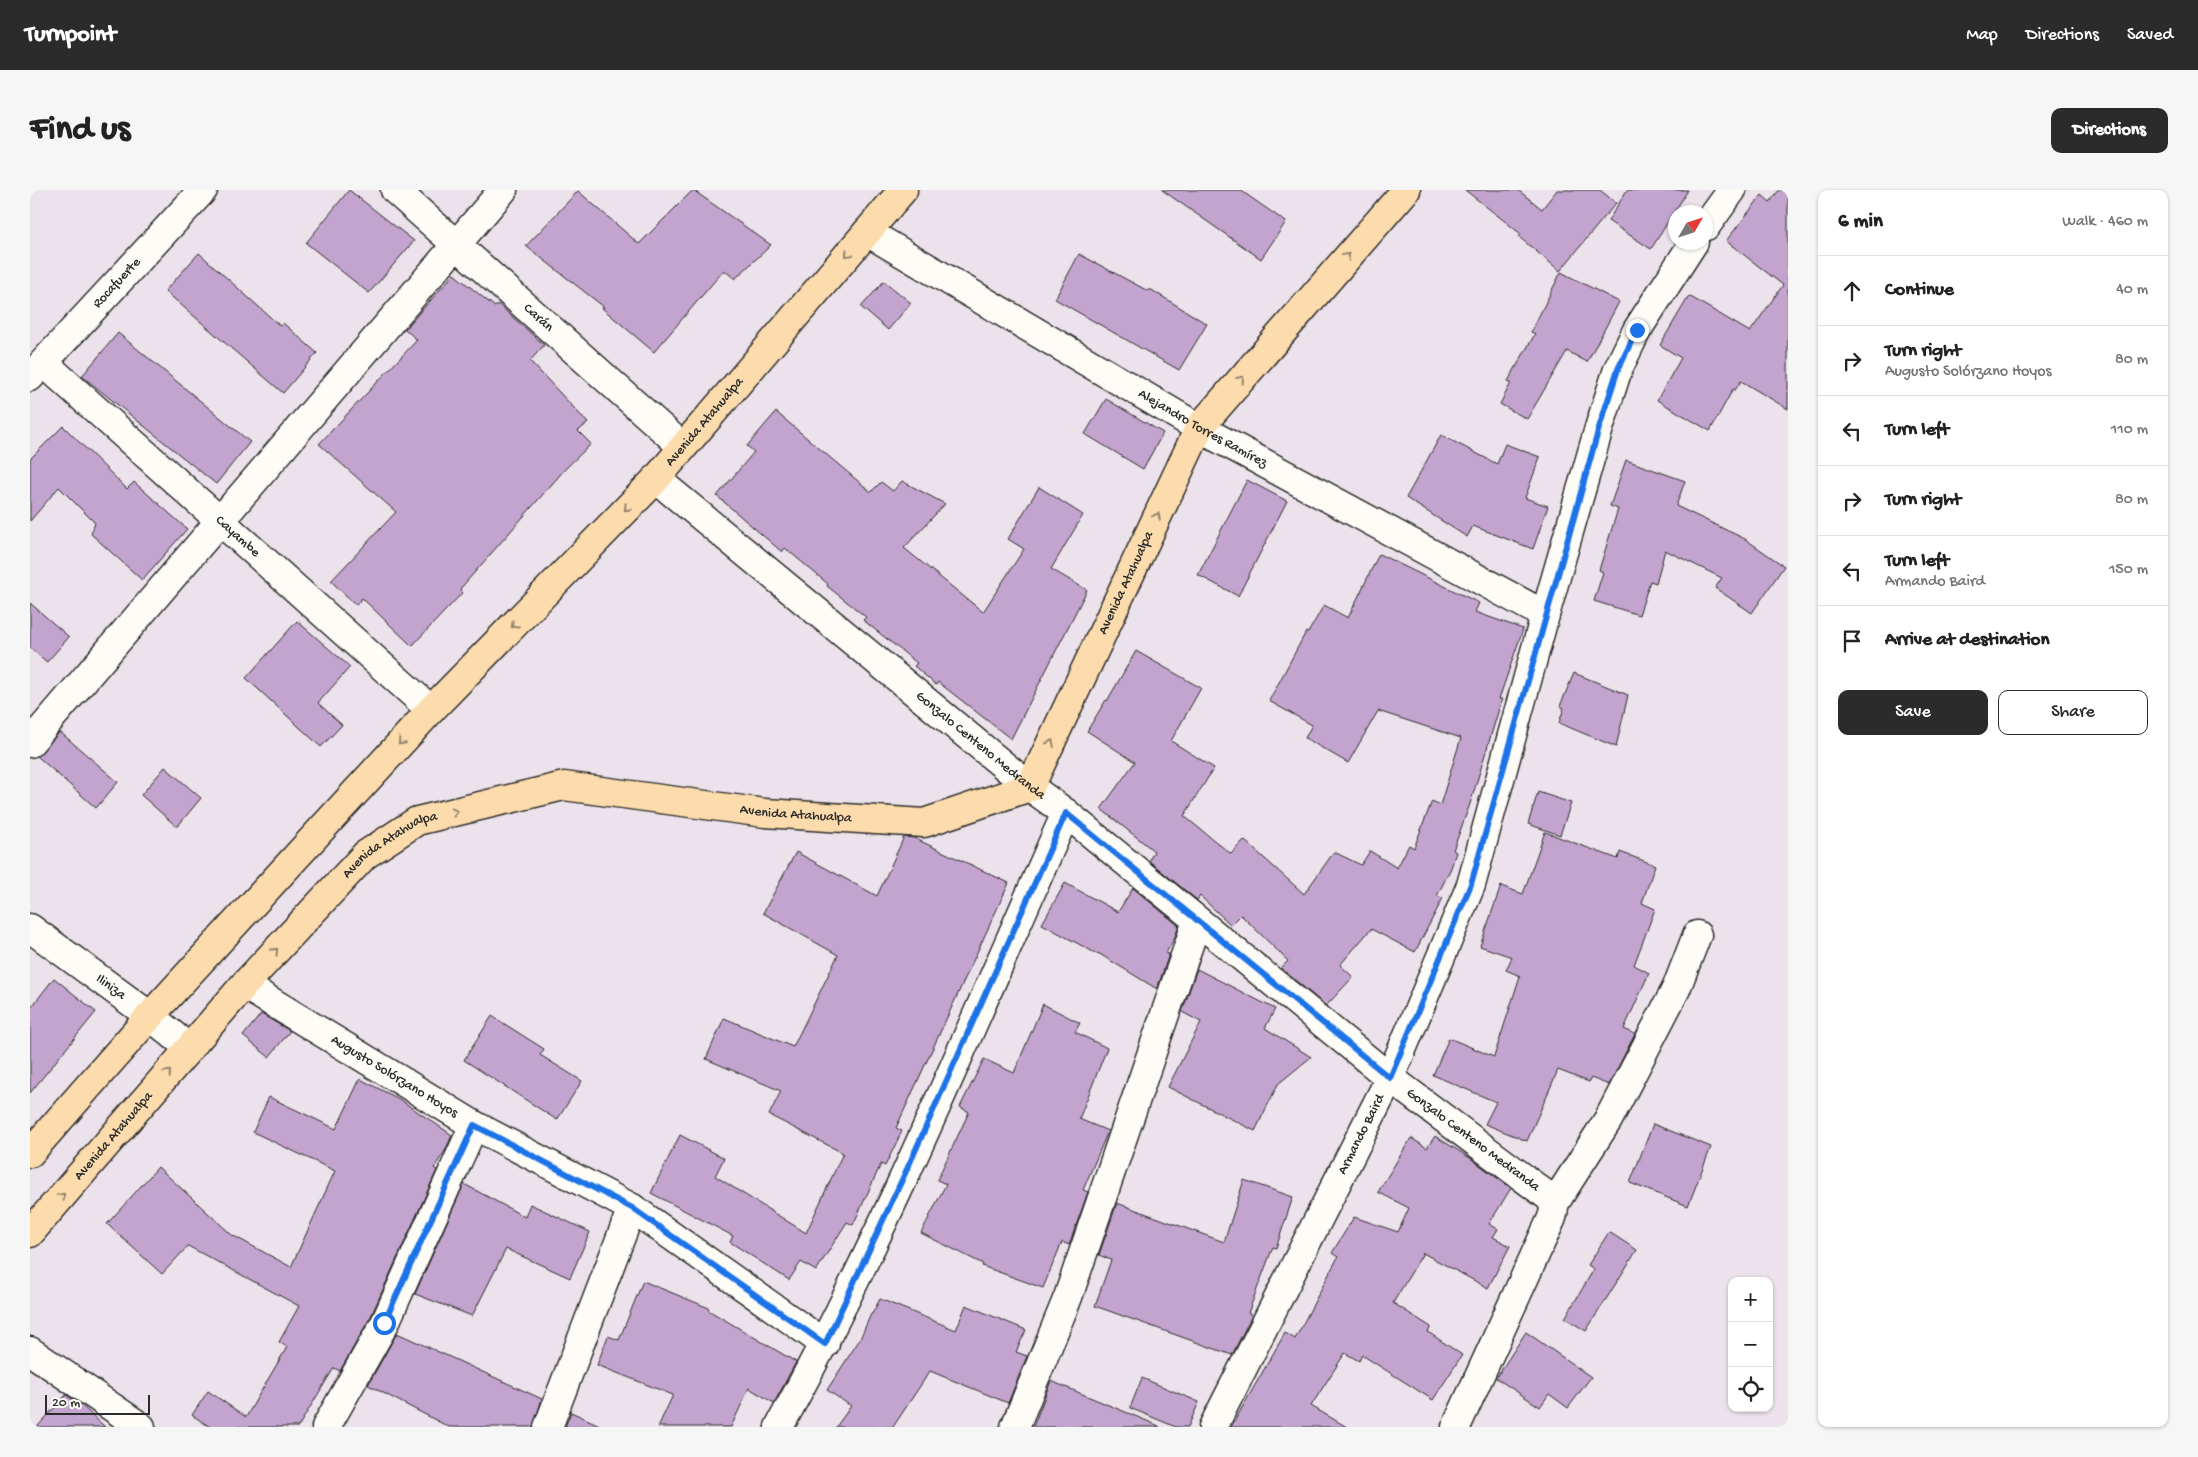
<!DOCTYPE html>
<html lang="en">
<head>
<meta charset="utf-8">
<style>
  body { margin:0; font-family:"Gochi Hand",sans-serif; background:#f6f6f6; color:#222 }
  .controls { position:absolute; right:15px; bottom:15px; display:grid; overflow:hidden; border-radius:10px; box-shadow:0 1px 4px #0004 }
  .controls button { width:45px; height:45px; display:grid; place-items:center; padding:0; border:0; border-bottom:1px solid #e0e0e0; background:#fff; color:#222; font:25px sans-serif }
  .compass { position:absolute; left:1638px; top:15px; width:45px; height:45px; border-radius:50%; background:#fff; box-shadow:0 1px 4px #0004; rotate:51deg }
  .scale { position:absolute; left:15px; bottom:12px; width:105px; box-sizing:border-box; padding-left:5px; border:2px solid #2b2b2b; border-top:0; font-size:14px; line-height:18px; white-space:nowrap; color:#2b2b2b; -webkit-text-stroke:4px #fdfcf7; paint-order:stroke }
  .stop { position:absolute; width:15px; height:15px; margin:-11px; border:4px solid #1a73e8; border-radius:50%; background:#fff }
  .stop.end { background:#1a73e8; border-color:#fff; box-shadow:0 1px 5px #0008 }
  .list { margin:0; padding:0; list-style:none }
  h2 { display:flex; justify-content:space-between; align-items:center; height:65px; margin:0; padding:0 20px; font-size:21px }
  h2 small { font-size:16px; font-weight:400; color:#767676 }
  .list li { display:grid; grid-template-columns:32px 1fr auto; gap:15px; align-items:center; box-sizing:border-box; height:70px; padding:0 20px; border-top:1px solid #e0e0e0 }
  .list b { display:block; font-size:19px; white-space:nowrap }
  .list p { margin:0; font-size:16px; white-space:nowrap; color:#767676 }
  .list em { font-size:16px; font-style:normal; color:#767676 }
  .actions { display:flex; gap:10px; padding:15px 20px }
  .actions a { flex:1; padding:11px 0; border:1px solid #2b2b2b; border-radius:10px; text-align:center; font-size:18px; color:#2b2b2b }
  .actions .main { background:#2b2b2b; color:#fff }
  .icon { flex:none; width:28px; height:28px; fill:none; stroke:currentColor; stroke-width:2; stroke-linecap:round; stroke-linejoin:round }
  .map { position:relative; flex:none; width:1758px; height:1237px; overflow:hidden; border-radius:10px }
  header { display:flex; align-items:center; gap:30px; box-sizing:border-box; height:70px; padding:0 25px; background:#2b2b2b; color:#fff }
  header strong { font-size:24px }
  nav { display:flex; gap:28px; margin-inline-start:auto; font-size:18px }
  .intro { display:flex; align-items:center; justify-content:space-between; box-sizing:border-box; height:120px; padding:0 30px }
  h1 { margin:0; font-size:35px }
  .button { padding:12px 22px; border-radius:10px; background:#2b2b2b; color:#fff; font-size:18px; font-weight:700 }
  main { display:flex; gap:30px; padding:0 30px }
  aside { flex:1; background:#fff; border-radius:10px; box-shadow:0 1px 4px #0004 }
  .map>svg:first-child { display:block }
  .building { fill:#c3a4cf; stroke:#2b2b2b }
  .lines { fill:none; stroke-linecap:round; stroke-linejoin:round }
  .street-casing { stroke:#2b2b2b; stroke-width:31 }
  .highway-casing { stroke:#2b2b2b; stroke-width:31 }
  .street { stroke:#fdfcf7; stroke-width:28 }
  .highway { stroke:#fcdcac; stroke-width:28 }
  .oneway { stroke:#94846c }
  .route { stroke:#1a73e8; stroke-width:6 }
  .labels { text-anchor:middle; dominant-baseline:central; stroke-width:5; stroke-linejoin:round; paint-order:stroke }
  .street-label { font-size:14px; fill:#2b2b2b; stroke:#fdfcf7 }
</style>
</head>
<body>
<header>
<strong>Turnpoint</strong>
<nav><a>Map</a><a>Directions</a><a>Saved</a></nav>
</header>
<div class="intro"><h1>Find us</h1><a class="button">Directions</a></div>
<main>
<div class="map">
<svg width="1758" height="1237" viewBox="0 0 1758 1237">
  <rect width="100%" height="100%" fill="#ece2eb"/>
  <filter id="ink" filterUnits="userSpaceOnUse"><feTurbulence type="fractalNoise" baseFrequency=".02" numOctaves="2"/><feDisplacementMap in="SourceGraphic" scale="10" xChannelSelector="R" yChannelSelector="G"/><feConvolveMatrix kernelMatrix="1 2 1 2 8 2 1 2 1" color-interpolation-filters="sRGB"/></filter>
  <g filter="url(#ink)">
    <g class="building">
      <polygon points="319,0 384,51 339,103 276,53"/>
      <polygon points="663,0 741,55 705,89 694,80 624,162 572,118 574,117 496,56 548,1 609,54"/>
      <polygon points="1132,0 1210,0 1256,32 1231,69"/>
      <polygon points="1435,0 1488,0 1512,19 1527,0 1570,0 1586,13 1530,81 1489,47 1491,44"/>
      <polygon points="1597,0 1658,0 1621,59 1578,31"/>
      <polygon points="1749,0 1758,0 1758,219 1711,191 1705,200 1703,199 1680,241 1627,210 1651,168 1630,155 1659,106 1720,142 1753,95 1696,51 1732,5 1740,12"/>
      <polygon points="169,63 250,136 253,133 287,163 253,203 135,101"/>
      <polygon points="1049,64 1118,101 1120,99 1177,134 1149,180 1025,109"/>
      <polygon points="1531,82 1589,112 1557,172 1537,161 1497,229 1470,214 1481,193 1478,191 1505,144 1501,142"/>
      <polygon points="424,84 465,117 468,114 514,155 500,171 558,233 548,241 561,254 536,278 430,399 433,402 382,456 332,408 326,415 301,391 366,322 289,254 387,150 375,139"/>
      <polygon points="854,91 881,113 858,140 831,117"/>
      <polygon points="88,143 220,252 186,294 52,186"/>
      <polygon points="1076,209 1133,243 1113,279 1055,244"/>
      <polygon points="746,222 841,302 851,292 863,301 872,291 915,314 874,358 953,422 994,359 978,349 1009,297 1053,325 1021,379 1057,400 981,549 908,492 906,495 884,476 887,473 833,430 836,427 797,396 798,394 755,358 752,362 687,306 724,262 717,256"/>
      <polygon points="33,236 97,299 104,292 157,339 112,390 61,344 65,333 29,297 0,331 0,269"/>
      <polygon points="1411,245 1467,274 1475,254 1510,267 1495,308 1518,316 1503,359 1443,336 1437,347 1376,308"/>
      <polygon points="1596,270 1655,291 1646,316 1715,349 1754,376 1722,423 1685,398 1692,388 1635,360 1626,393 1620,391 1609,425 1564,411 1573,382 1569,380 1588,319 1580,316"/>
      <polygon points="1217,290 1257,311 1208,406 1168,385"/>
      <polygon points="1349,364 1449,413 1445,422 1493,439 1469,509 1472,509 1440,614 1423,660 1426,662 1421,678 1407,706 1413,708 1385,762 1341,739 1310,775 1323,787 1296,816 1251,778 1258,771 1211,725 1201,735 1170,706 1167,710 1119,671 1124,661 1071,619 1105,572 1057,541 1076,510 1077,511 1106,461 1171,498 1141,551 1184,578 1154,626 1201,664 1214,650 1274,704 1304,662 1331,675 1340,661 1367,678 1379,655 1384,658 1402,611 1410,615 1431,548 1348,521 1318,573 1275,548 1282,535 1239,511 1276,442 1278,443 1294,415 1318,428"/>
      <polygon points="0,413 39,447 17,472 0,458"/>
      <polygon points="267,431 320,477 288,513 312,535 291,557 216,488"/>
      <polygon points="1544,483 1598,505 1586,557 1529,533 1534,518 1530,516"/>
      <polygon points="30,542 88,592 66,618 7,566"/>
      <polygon points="135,577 171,608 147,637 111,605"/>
      <polygon points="1508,602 1541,613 1530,645 1498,634"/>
      <polygon points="1515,642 1588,669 1590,662 1625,675 1612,713 1625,719 1604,775 1619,783 1594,839 1605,844 1579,895 1561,888 1559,892 1528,880 1497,951 1455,934 1466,912 1403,885 1419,848 1464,867 1490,786 1476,780 1482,767 1450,756 1471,696 1493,704"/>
      <polygon points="874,647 884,648 979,693 866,938 872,941 855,976 851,974 823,1035 817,1032 786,1081 771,1072 759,1090 700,1052 703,1046 621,1003 650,945 694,968 685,986 776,1043 813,963 739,925 751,901 676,869 694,828 763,857 808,765 733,723 766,662 847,706"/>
      <polygon points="1035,693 1088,722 1103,698 1149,736 1144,749 1136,763 1139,764 1127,799 1068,763 1067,764 1012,734"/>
      <polygon points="1167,779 1245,819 1235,838 1281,867 1248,894 1225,941 1138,897 1171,832 1152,822"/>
      <polygon points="24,788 66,822 0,903 0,819"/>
      <polygon points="1013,814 1050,833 1045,842 1077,858 1049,929 1078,941 1053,1000 1058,1002 1039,1055 1032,1052 1013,1098 952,1076 953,1074 891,1043 916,994 907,990 939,922 930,917 954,869 984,883"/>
      <polygon points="231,824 260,841 239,867 213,846"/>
      <polygon points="462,826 514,859 510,865 552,891 527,930 434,870"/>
      <polygon points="330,889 369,909 422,945 415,961 404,978 407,980 341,1126 310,1181 304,1178 268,1237 180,1237 162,1225 178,1201 216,1227 257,1157 249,1152 269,1116 158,1056 132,1084 77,1034 128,977 202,1045 261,1077 305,981 223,942 239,907 306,939"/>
      <polygon points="1623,934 1681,957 1658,1016 1600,993"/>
      <polygon points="1405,946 1440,968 1481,998 1459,1034 1468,1039 1463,1047 1480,1056 1458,1098 1393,1063 1363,1113 1401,1137 1398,1142 1432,1165 1403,1210 1332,1165 1329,1171 1315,1163 1281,1216 1317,1237 1201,1237 1255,1143 1265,1149 1308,1067 1302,1063 1324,1027 1368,1042 1379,1018 1348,1002 1381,948 1397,958"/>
      <polygon points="1214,990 1263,1007 1246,1058 1243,1057 1218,1123 1222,1125 1202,1165 1065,1116 1081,1070 1069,1065 1087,1013 1194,1052"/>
      <polygon points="434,994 495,1027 500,1014 560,1042 540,1088 476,1059 442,1126 385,1104"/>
      <polygon points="1579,1042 1607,1060 1556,1141 1535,1128 1564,1079 1558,1075"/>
      <polygon points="613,1091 679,1118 678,1120 766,1172 744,1213 719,1198 701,1237 628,1237 643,1205 567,1175 578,1146 589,1150"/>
      <polygon points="850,1109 926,1140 936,1115 996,1140 986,1162 997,1166 978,1213 900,1181 863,1237 806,1237 821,1216 797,1200 830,1149 841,1124 842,1124"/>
      <polygon points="1496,1142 1561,1187 1538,1218 1519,1204 1510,1217 1466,1188"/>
      <polygon points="367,1143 512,1209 503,1237 419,1237 338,1195"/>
      <polygon points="1112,1188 1169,1212 1158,1237 1146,1237 1100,1218"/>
      <polygon points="1021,1191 1129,1236 1129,1237 1003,1237"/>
      <polygon points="36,1205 51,1215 75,1237 7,1237"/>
      <polygon points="541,1222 574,1237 535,1237"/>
    </g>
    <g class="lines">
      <defs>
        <g id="street">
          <path id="s1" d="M365 0 653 257"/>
          <polyline points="1676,36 1702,0"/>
          <path id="s2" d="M837 42 1169 238 1515 425"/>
          <path id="s3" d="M14 173 401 520"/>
          <path id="s4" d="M0 187 173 0"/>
          <path id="s5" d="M626 289 1000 597 1036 623 1360 888 1519 1007C1525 1015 1525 1020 1521 1030L1426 1237"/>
          <polyline points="0,553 473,0"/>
          <path id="s6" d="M0 738 120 826 159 858"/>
          <path id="s7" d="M214 795 444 935 602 1018 795 1154"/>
          <polyline points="1524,1014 1578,930 1646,799 1667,745"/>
          <polyline points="0,1161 111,1237"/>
          <polyline points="296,1237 355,1133 444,935"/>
          <polyline points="518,1237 602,1018"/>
          <path d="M749 1237C858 1039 944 829 1036 623"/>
          <polyline points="985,1237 1038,1107 1167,731"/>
          <path id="s8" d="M1183 1237 1360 888 1441 695 1515 425 1569 238 1588 179 1607 140 1664 52"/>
        </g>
        <g id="highway">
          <path id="s9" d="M0 963 120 826 401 520 626 289 873 0"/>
          <path id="s10" d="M0 1043 214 795 335 665 387 631 534 596 735 623 894 633 1000 597 1169 238 1376 0"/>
        </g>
      </defs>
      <use href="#street" class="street-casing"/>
      <use href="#highway" class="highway-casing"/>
      <use href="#street" class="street"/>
      <use href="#highway" class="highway"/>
    </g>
    <defs><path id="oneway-chevron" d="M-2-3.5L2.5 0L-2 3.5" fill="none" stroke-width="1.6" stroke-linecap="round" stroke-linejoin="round" transform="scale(1.25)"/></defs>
    <g class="oneway">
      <use href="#oneway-chevron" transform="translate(818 64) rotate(131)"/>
      <use href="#oneway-chevron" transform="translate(1317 66) rotate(-49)"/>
      <use href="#oneway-chevron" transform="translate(1211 189) rotate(-49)"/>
      <use href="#oneway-chevron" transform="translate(597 318) rotate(134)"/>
      <use href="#oneway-chevron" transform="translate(1127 326) rotate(-65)"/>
      <use href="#oneway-chevron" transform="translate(484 435) rotate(134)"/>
      <use href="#oneway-chevron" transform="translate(371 552) rotate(133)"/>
      <use href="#oneway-chevron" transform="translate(1021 553) rotate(-65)"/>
      <use href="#oneway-chevron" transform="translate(425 622) rotate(-13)"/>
      <use href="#oneway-chevron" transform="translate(245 761) rotate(-47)"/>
      <use href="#oneway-chevron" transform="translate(138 883) rotate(-49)"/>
      <use href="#oneway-chevron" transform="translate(32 1006) rotate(-49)"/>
    </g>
  </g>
  <g class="lines" filter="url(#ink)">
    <polyline class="route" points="354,1133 444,935 602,1018 795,1154 878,977 1036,623 1360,888 1441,694 1569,238 1588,179 1607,140"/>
  </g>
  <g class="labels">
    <g class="street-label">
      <text stroke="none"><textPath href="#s4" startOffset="128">Rocafuerte</textPath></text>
      <text stroke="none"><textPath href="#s1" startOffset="192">Carán</textPath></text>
      <text stroke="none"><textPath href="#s9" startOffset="995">Avenida Atahualpa</textPath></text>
      <text stroke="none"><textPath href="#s2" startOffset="389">Alejandro Torres Ramírez</textPath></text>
      <text stroke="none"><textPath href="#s3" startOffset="260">Cayambe</textPath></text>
      <text stroke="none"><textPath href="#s10" startOffset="1418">Avenida Atahualpa</textPath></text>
      <text stroke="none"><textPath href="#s5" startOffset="420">Gonzalo Centeno Medranda</textPath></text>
      <text stroke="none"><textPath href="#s10" startOffset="952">Avenida Atahualpa</textPath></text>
      <text stroke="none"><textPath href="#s10" startOffset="532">Avenida Atahualpa</textPath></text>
      <text stroke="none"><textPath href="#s6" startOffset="100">Iliniza</textPath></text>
      <text stroke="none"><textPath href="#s7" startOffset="176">Augusto Solórzano Hoyos</textPath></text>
      <text stroke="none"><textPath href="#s8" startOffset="328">Armando Baird</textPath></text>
      <text stroke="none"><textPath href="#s10" startOffset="128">Avenida Atahualpa</textPath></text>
      <text stroke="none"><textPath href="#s5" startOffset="1051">Gonzalo Centeno Medranda</textPath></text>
    </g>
  </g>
</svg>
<div class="controls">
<button>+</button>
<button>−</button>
<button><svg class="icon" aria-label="locate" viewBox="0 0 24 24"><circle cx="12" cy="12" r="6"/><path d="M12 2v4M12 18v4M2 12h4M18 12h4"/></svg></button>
</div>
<svg class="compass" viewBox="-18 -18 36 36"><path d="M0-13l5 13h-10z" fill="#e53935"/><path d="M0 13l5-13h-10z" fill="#767676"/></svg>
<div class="scale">20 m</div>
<div class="stop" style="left:354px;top:1133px"></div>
<div class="stop end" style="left:1607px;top:140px"></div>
</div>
<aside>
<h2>6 min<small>Walk · 460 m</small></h2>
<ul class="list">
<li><svg class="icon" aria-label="ahead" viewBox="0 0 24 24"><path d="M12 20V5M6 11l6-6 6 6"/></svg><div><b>Continue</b></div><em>40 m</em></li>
<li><svg class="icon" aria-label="right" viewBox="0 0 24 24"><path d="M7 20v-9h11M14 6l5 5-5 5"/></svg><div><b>Turn right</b><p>Augusto Solórzano Hoyos</p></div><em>80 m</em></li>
<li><svg class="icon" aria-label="left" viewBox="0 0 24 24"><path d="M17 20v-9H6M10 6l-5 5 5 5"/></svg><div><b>Turn left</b></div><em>110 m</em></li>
<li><svg class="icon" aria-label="right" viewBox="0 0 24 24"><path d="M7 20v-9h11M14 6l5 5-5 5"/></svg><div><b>Turn right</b></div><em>80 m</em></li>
<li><svg class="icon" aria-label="left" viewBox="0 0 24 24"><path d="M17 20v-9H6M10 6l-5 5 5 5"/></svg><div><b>Turn left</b><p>Armando Baird</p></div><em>150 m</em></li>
<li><svg class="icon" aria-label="arrive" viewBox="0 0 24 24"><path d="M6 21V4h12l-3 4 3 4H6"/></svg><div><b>Arrive at destination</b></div></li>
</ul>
<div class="actions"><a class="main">Save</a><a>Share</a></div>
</aside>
</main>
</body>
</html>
